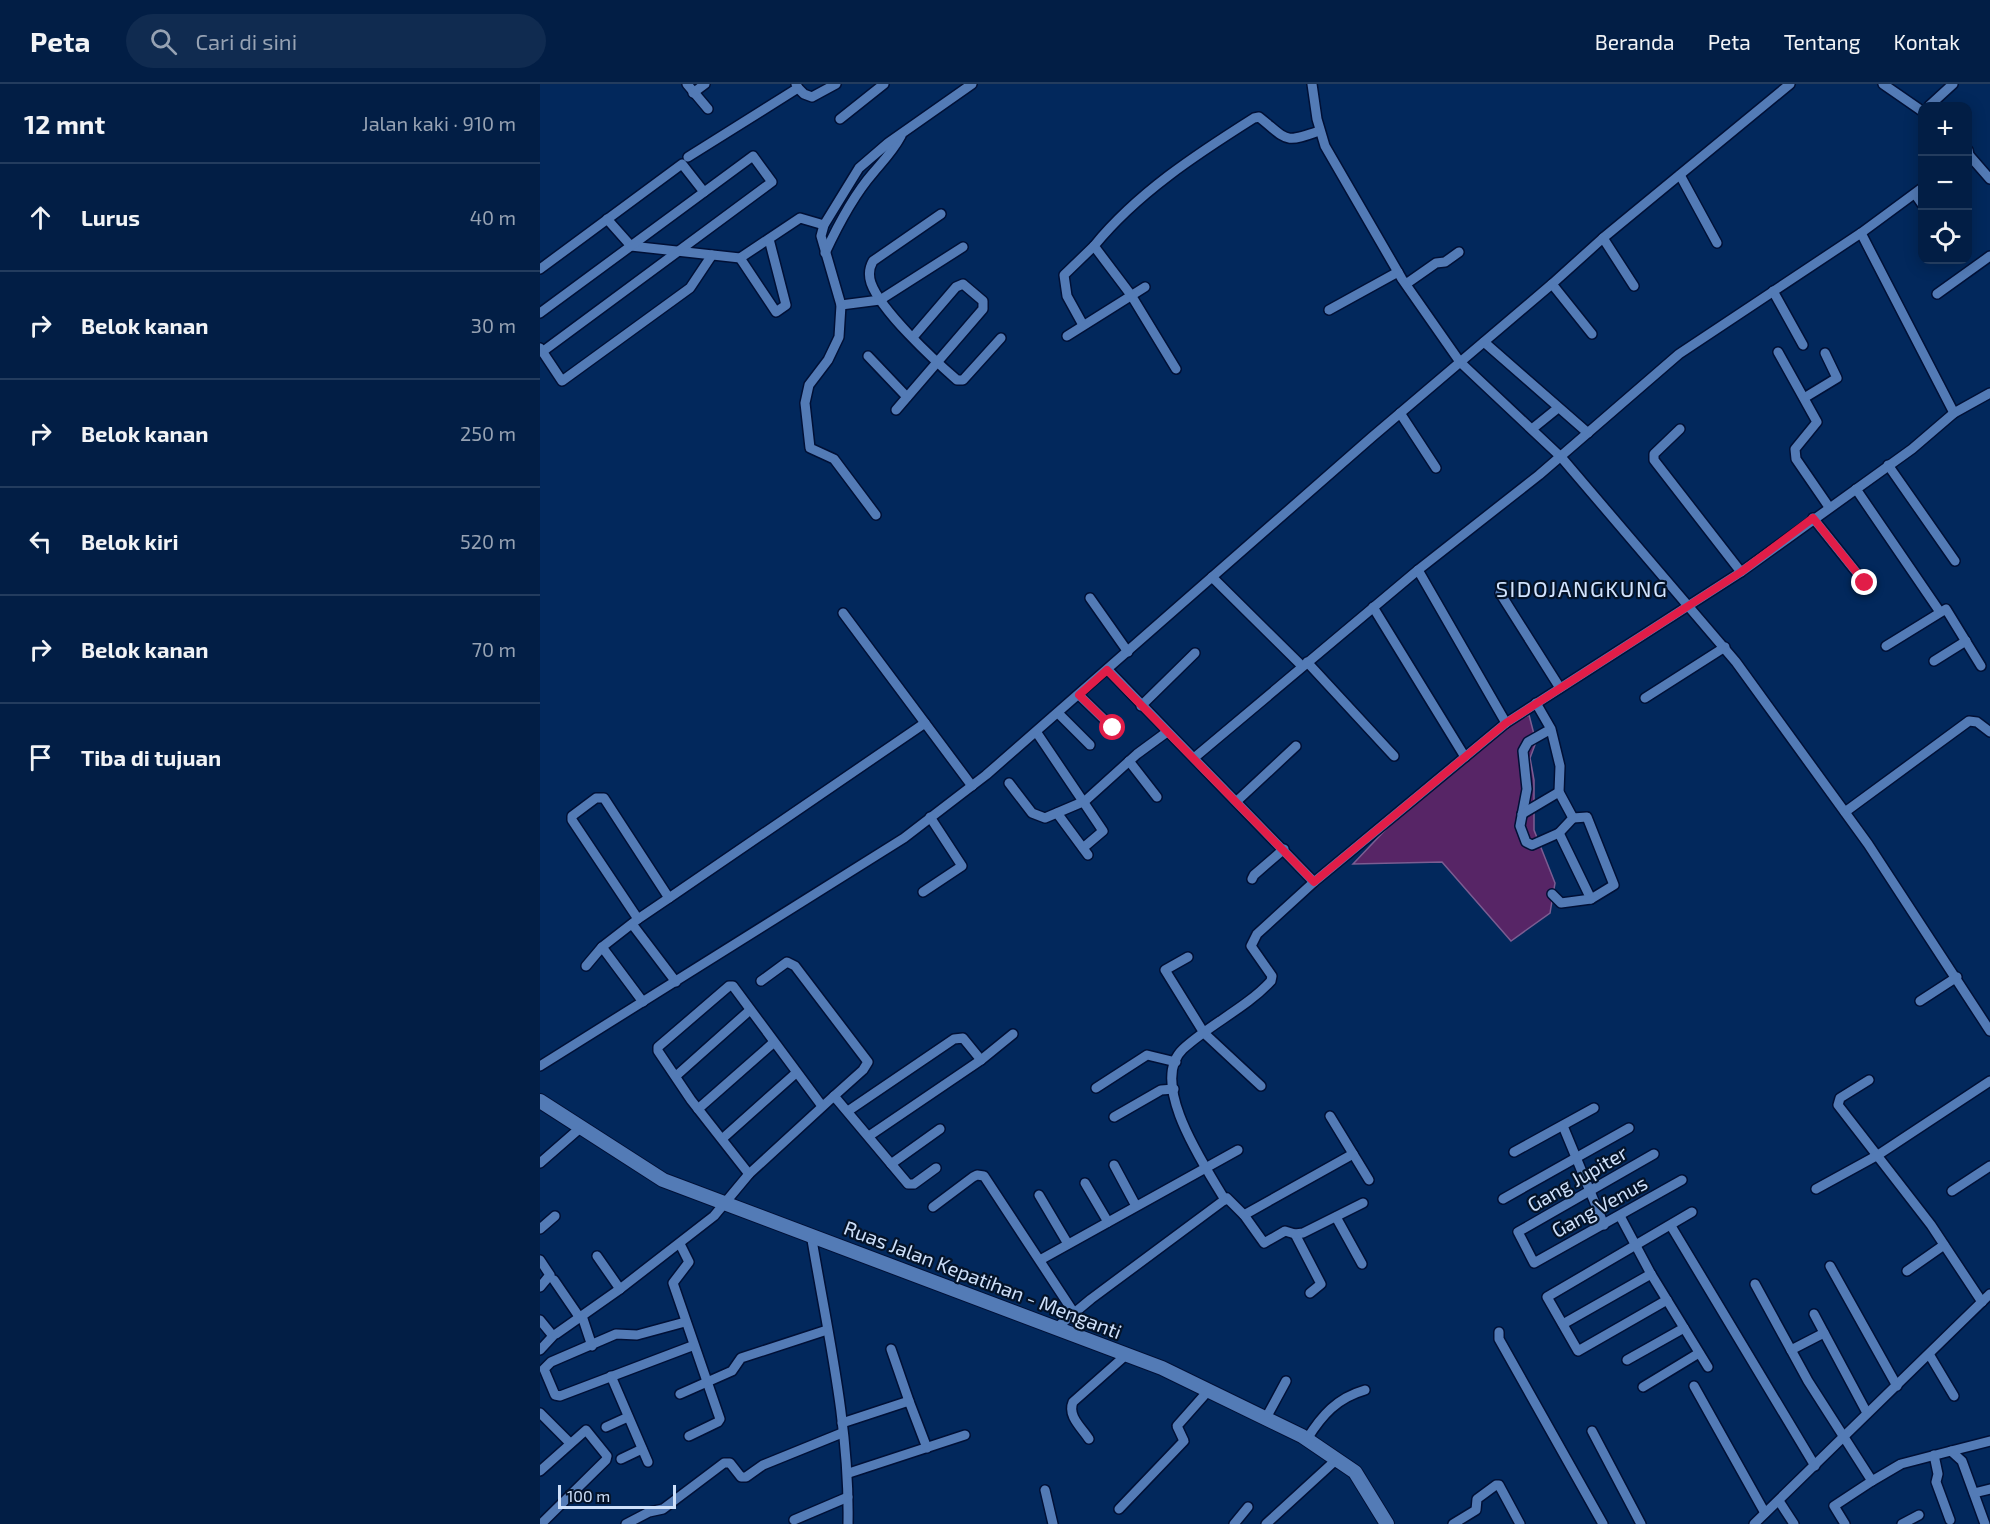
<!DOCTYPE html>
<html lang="id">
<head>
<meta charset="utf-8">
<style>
  body { margin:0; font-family:"Exo 2",sans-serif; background:#102b50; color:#f1f3f6 }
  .controls { position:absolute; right:18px; top:18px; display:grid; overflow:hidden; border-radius:12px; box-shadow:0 3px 15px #0003 }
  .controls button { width:54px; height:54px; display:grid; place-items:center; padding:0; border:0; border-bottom:2px solid #233c5e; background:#021e45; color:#f1f3f6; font:30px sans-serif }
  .scale { position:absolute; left:18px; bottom:15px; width:118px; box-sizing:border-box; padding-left:6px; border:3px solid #cee0fa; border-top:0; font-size:16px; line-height:21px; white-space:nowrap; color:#cee0fa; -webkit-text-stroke:4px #041329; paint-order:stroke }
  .stop { position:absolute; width:18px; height:18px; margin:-14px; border:4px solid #e11d48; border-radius:50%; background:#fff }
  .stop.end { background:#e11d48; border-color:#fff; box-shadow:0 2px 6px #0008 }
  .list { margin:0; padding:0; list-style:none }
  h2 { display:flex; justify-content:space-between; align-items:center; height:78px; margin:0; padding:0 24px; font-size:26px }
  h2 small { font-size:20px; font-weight:400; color:#96a2b3 }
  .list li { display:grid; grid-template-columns:39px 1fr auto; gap:18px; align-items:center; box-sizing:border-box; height:108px; padding:0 24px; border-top:2px solid #233c5e }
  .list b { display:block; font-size:22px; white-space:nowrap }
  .list em { font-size:20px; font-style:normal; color:#96a2b3 }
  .icon { flex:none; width:33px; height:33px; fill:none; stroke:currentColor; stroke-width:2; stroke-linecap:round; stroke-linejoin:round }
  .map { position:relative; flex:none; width:1450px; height:1440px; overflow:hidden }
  header { display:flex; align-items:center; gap:36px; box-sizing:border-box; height:84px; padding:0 30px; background:#021e45; border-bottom:2px solid #233c5e }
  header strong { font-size:28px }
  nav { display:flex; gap:33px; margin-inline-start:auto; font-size:21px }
  .search { width:420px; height:54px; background:#102b50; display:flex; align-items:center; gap:15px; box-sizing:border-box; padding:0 21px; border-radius:33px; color:#96a2b3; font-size:22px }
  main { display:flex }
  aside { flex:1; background:#021e45 }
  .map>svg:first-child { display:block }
  .water { fill:#572566; stroke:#7b5d92; stroke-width:1.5 }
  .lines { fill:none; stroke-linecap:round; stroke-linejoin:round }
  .street-casing { stroke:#001036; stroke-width:12 }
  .secondary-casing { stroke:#001036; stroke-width:16 }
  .street { stroke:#537bb6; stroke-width:9 }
  .secondary { stroke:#537bb6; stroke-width:14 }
  .route { stroke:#e11d48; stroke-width:8 }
  .labels { text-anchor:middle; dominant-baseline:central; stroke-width:4.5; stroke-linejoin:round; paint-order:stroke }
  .street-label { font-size:20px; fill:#cee0fa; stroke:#041329 }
  .quarter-label { font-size:22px; letter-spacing:1.5px; fill:#d2e4fe; stroke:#041329 }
</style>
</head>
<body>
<header>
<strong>Peta</strong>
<div class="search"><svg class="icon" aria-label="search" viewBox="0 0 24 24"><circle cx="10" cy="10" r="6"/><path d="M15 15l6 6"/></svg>Cari di sini</div>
<nav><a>Beranda</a><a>Peta</a><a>Tentang</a><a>Kontak</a></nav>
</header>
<main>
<aside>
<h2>12 mnt<small>Jalan kaki · 910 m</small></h2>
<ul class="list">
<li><svg class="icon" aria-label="ahead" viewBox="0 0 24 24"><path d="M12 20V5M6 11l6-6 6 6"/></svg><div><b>Lurus</b></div><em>40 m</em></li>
<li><svg class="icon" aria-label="right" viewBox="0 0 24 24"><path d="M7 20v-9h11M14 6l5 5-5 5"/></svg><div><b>Belok kanan</b></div><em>30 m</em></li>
<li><svg class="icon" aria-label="right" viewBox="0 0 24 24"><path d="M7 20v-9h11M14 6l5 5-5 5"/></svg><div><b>Belok kanan</b></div><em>250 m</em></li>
<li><svg class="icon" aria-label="left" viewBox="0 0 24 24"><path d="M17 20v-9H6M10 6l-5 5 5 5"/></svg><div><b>Belok kiri</b></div><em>520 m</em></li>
<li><svg class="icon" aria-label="right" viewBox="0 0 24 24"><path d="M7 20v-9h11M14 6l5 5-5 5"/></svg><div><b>Belok kanan</b></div><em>70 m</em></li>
<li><svg class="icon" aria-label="arrive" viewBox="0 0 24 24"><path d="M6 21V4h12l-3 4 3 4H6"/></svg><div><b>Tiba di tujuan</b></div></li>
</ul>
</aside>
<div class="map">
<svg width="1450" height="1440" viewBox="0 0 1450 1440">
  <rect width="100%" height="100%" fill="#02285c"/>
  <polygon class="water" points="989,631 996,658 990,674 994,696 994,746 1015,799 1010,829 971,857 902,778 813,780 869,721 954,648"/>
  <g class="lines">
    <defs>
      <g id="street">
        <polyline points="147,0 168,25"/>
        <polyline points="772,0 777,35 785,62 862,195 920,278 1021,373 1196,578 1328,760 1450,947"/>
        <polyline points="1343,0 1382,27"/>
        <polyline points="258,4 264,10 272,13 296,0"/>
        <polyline points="153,9 165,0"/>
        <polyline points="1389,22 1413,0"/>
        <polyline points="300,35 344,0"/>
        <polyline points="1428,66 1429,71 1450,95"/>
        <polyline points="148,73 258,4 256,0"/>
        <polyline points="1140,91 1177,159"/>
        <polyline points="1375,110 1382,120"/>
        <path d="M401 130 333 177C329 184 328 190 331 199 341 227 394 276 417 296H423L461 254"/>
        <polyline points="67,135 91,162 200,174 260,134 284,141"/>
        <polyline points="1321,149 1414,329"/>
        <polyline points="1063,154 1250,0"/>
        <path d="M285 169C298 141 313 112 333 89 344 76 353 67 361 52"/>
        <polyline points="200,174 236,228 246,221 229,155"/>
        <polyline points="0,185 142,80 164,108"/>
        <polyline points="866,200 896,179 905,178 919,168"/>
        <polyline points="1012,200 1052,250"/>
        <polyline points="1233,207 1263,261"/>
        <polyline points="1397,210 1450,172"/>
        <polyline points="301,221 340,216 423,163"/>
        <polyline points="789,226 858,188"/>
        <polyline points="0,229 213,72 232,98 2,268"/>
        <polyline points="543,241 527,212 524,191 554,162"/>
        <polyline points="527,252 605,203"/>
        <polyline points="944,258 1048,349"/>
        <polyline points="0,264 22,297 150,204 172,171"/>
        <polyline points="1238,268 1277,338 1255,365 1256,375 1289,423"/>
        <polyline points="328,272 367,313"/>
        <path d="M636 285 591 211 554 162C597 109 657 70 714 34L719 33C748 56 743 60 779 47"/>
        <polyline points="1264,314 1297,294 1285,269"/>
        <polyline points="356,326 443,225 443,217 423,200 416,203 373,253"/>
        <polyline points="860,329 896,384"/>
        <polyline points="992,345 1018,324"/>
        <polyline points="1140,345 1114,370 1114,376 1201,488"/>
        <polyline points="1348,381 1415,477"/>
        <polyline points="1316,405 1400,528"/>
        <polyline points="336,431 294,375 270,364 265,319 269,301 288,276 299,253 301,221 281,152 284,141 319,84 348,59 432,0"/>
        <polyline points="1273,434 1325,499"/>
        <polyline points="878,486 966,639"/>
        <polyline points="672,493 762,582"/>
        <polyline points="960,509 1020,604"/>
        <polyline points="550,514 588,568"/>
        <polyline points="833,523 925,673"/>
        <polyline points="303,529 432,702"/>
        <polyline points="1346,562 1406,525 1441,582"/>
        <polyline points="1394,577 1426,557"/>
        <polyline points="767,578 854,672"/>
        <polyline points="568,586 774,798"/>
        <polyline points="539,611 573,644"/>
        <polyline points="1105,614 1185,563"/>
        <polyline points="996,619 1011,645 988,658 983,667 987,705 980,742 986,758 992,761 1019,749 1033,734 1019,708 1020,682 1011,645"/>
        <polyline points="601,622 655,569"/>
        <polyline points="518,629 550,661"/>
        <polyline points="497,649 563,747 543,764"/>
        <polyline points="654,674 878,486 999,391 1139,270 1321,149 1382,104"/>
        <polyline points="589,677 617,713"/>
        <polyline points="469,699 492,729 505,734 545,717 597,670 627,648"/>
        <polyline points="697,717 756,662"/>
        <polyline points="1305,728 1429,637 1437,638 1450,648"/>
        <polyline points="517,729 548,771"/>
        <polyline points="982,730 1019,708"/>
        <polyline points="1019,749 1051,815"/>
        <polyline points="712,795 714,791 744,765"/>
        <polyline points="383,808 422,782 390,733"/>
        <polyline points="1012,810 1021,819 1051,815 1074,801 1047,733 1033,734"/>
        <polyline points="98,835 129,814"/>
        <polyline points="92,840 136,898"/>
        <polyline points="62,863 98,835 32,736 32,732 56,714 64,714 129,814 385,639"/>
        <polyline points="648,873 625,886 664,949 721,1002"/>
        <polyline points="46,882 62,863 103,918"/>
        <polyline points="221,897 247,878 255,882 328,978 323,986 294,1012"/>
        <polyline points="1380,917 1417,893"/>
        <polyline points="0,982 364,754 446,691 832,353 1012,200 1063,154 1094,202"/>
        <polyline points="136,992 210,926"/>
        <polyline points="1329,996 1300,1014 1298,1021 1391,1141 1442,1218"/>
        <polyline points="556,1004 607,971 636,978"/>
        <polyline points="158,1025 233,959"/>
        <polyline points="308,1027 414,955 423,954 441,976"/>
        <polyline points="790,1032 829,1096"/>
        <polyline points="574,1033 621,1006 634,1005"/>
        <polyline points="1023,1042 1064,1141"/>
        <polyline points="329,1052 441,976 473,950"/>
        <polyline points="182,1055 256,989"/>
        <polyline points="974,1068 1054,1024"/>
        <polyline points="1114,1070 978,1148 994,1179 1142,1096"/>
        <polyline points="0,1079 39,1045"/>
        <polyline points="351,1080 400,1045"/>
        <polyline points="574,1081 596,1122"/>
        <polyline points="209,1090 151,1016 118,967 118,963 189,902 193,902 282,1022"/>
        <polyline points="545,1099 568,1138"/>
        <polyline points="1276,1105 1338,1071 1450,997"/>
        <polyline points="1412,1107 1450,1082"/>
        <polyline points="499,1111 528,1160"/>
        <polyline points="963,1115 1089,1044"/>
        <path d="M685 1116C667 1085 607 999 643 965 670 940 706 924 731 897L732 892 711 862 717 850 774 798 966 639 1201 488 1372 365 1414 329 1450 309"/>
        <polyline points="393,1123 433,1093 437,1091 444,1092 534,1229"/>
        <polyline points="704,1131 813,1070"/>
        <polyline points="1080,1132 1111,1190 1168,1283"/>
        <polyline points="796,1133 822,1180"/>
        <polyline points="1131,1142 1275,1382"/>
        <polyline points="0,1145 15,1132"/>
        <path d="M271 1150C287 1246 310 1343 308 1440"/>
        <polyline points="755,1150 781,1200 770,1209"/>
        <polyline points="140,1160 149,1178 133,1199 180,1335 178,1338 149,1352"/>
        <polyline points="57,1172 80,1205"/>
        <polyline points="0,1176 10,1191 0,1203"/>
        <polyline points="500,1176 698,1066"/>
        <polyline points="1290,1182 1357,1302"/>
        <polyline points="1367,1187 1404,1161"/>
        <polyline points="14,1196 40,1234"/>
        <polyline points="1215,1200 1268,1297 1332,1397 1361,1380 1411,1367 1422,1377 1445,1440"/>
        <polyline points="1127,1216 1038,1267 1007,1213 1152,1128"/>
        <polyline points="1274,1230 1327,1329"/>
        <polyline points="42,1232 52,1262"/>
        <polyline points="0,1236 13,1252 0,1266"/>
        <polyline points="145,1238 97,1251 76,1250 11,1278 4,1285 15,1311 20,1312 152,1262"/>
        <polyline points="1023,1240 1111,1190"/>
        <polyline points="515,1245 551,1215 687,1114 704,1131 724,1159 745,1147 755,1150 763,1149 823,1119"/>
        <polyline points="959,1248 959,1255 1063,1440"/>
        <polyline points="16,1250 80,1205 174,1132 209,1090 294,1012 368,1100 374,1100 396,1084"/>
        <polyline points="351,1265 369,1317"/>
        <polyline points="1251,1266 1284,1249"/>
        <polyline points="1389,1270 1414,1312"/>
        <polyline points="1087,1276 1144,1244"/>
        <polyline points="71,1292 108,1378"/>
        <polyline points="1154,1302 1225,1429"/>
        <polyline points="1103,1303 1159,1269"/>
        <polyline points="140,1310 192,1287 201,1274 287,1246"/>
        <polyline points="0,1329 29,1358"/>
        <polyline points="726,1334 746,1297"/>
        <polyline points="302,1339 369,1317 387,1364"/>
        <polyline points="66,1343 88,1333"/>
        <polyline points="1052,1347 1101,1440"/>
        <path d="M549 1355C542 1344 527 1332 533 1318L586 1271"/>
        <path d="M767 1355C782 1331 797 1314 825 1306"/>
        <polyline points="1411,1367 1450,1357"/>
        <polyline points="1394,1371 1398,1390 1396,1398 1410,1436"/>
        <polyline points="81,1375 102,1365"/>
        <polyline points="0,1387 46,1346 67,1372 66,1376 1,1440"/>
        <polyline points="309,1389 425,1351"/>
        <polyline points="505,1406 513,1440"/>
        <polyline points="1434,1409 1450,1405"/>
        <polyline points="1239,1417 1254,1440"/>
        <polyline points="579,1425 644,1357 637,1342 668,1307"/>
        <polyline points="254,1436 308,1413"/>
        <polyline points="86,1440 109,1428 123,1425 184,1379 190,1379 201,1393 206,1393 223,1381 302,1349"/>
        <polyline points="694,1440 708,1423"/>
        <polyline points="726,1440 797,1375"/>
        <polyline points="913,1440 936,1426 937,1415 956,1401 959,1401 980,1440"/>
        <polyline points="1214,1440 1450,1210"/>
        <polyline points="1305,1440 1294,1422 1332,1397"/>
        <polyline points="1362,1440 1379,1431"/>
      </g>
      <polyline id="secondary" points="0,1017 123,1096 622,1284 762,1352 815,1388 847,1440"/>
    </defs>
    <use href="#street" class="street-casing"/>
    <use href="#secondary" class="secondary-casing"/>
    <use href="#street" class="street"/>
    <use href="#secondary" class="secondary"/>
  </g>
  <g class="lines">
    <polyline class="route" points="573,644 539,611 567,586 774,798 966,639 1201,488 1273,434 1325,499"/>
  </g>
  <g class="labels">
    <g class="street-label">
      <text transform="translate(1037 1094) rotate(-30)">Gang Jupiter</text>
      <text transform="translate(1059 1122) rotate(-29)">Gang Venus</text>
      <text transform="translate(443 1195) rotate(21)">Ruas Jalan Kepatihan - Menganti</text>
    </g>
    <g class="quarter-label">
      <text x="1042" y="504">SIDOJANGKUNG</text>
    </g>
  </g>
</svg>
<div class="controls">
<button>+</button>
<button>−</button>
<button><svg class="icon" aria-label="locate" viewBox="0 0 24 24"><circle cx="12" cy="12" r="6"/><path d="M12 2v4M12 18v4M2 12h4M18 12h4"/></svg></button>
</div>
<div class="scale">100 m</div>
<div class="stop" style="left:573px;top:644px"></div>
<div class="stop end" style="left:1325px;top:499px"></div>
</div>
</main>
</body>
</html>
